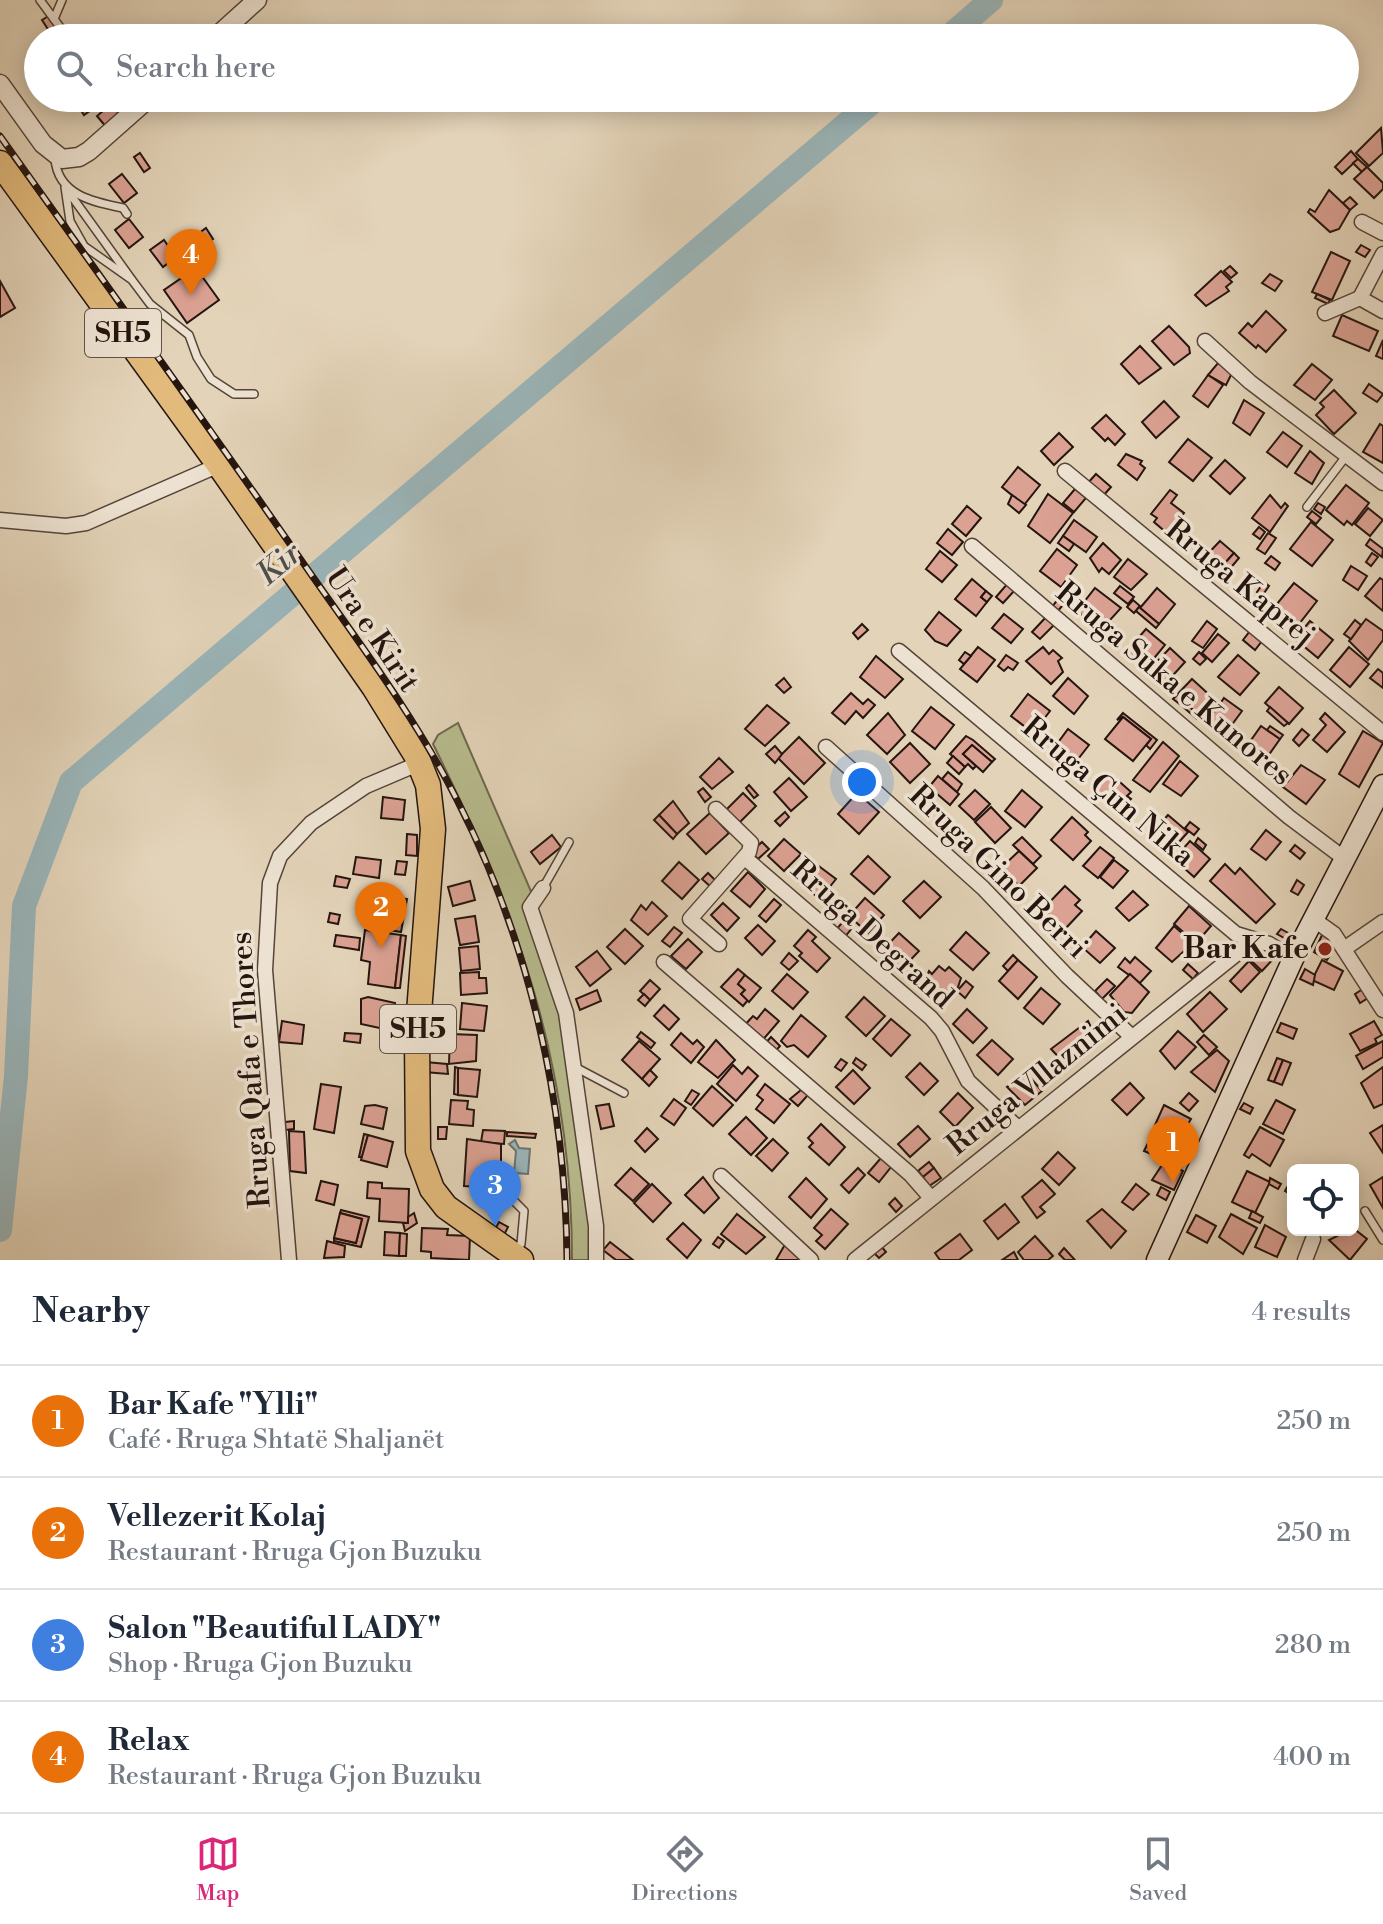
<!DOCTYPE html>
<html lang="en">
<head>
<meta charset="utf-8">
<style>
  body { margin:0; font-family:"Libre Bodoni",serif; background:#f2f2f3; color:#1f2937 }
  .controls { position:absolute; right:24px; bottom:24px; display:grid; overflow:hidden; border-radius:12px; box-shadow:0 4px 20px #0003 }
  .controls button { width:72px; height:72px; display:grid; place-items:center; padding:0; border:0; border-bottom:2px solid #e0e1e3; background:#fff; color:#1f2937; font:40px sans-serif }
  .you { position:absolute; left:862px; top:782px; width:28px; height:28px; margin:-20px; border:6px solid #fff; border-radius:50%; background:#1a73e8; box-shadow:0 0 0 12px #1a73e833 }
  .badge { display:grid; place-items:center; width:52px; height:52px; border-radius:50%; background:#db2777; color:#fff; font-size:26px; font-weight:700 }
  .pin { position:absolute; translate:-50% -66px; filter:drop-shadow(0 2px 4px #0008) }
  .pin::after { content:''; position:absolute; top:42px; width:28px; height:24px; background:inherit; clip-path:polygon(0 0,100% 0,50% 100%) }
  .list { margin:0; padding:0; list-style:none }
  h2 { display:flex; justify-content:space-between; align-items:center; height:104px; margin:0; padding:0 32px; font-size:34px }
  h2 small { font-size:26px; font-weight:400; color:#747a83 }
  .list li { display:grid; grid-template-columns:52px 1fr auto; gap:24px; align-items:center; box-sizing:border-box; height:112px; padding:0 32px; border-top:2px solid #e0e1e3 }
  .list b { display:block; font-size:30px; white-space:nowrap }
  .list p { margin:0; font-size:26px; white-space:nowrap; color:#747a83 }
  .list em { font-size:26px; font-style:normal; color:#747a83 }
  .icon { flex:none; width:44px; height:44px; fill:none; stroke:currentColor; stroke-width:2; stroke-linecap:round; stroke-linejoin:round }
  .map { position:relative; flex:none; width:1383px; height:1260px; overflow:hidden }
  .search { position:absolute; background:#fff; box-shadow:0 4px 20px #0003; left:24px; right:24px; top:24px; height:88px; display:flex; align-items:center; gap:20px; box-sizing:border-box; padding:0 28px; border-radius:44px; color:#747a83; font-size:30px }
  .sheet { height:552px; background:#fff }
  nav { display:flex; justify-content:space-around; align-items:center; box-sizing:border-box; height:112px; border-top:2px solid #e0e1e3; background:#fff; font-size:22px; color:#747a83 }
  nav a { display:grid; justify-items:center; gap:4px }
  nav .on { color:#db2777 }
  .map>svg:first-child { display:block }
  .green { fill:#b7bb8d; stroke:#6e684e; stroke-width:2 }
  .water { fill:#9ab5b9; stroke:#6b7575; stroke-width:2 }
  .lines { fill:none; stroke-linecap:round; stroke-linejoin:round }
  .river { stroke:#9ab5b9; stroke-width:24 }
  .building { fill:#dba193; stroke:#25150f; stroke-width:2 }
  .service-casing { stroke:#544439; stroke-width:10 }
  .minor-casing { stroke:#544439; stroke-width:17 }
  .tertiary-casing { stroke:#544439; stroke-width:21 }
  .secondary-casing { stroke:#25150f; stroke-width:23 }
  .primary-casing { stroke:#25150f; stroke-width:27 }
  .service { stroke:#ede2d1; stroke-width:7 }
  .minor { stroke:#ede2d1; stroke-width:14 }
  .tertiary { stroke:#ede2d1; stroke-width:18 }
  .secondary { stroke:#ede2d1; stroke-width:20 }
  .primary { stroke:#e2ba7c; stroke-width:24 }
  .rail-casing { stroke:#25150f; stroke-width:7 }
  .rail { stroke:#ede2d1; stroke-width:4; stroke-dasharray:12; stroke-linecap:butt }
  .poi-dot { fill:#8f2418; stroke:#ede2d1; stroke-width:3 }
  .labels { text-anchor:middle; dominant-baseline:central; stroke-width:7; stroke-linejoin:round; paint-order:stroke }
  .shield { fill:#ede2d1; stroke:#615249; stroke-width:2 }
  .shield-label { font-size:28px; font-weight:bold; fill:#25150f }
  .street-label { font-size:30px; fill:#25150f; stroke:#ede2d1 }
  .poi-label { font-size:30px; font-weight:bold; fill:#25150f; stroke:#ede2d1; text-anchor:end }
  .water-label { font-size:32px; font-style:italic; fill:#4e4d4a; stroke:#ede2d1 }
</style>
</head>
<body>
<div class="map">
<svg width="1383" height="1260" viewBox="0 0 1383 1260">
  <rect width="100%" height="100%" fill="#e3d3b8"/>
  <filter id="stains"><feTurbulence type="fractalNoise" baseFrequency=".0025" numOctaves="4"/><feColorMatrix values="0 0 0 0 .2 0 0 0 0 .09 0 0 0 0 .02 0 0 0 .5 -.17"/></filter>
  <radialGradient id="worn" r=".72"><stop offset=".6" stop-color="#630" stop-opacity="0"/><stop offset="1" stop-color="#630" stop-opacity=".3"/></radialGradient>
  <path class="green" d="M458 723 533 896 562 1022 594 1260H572C572 1066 518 914 433 744L438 735Z"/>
  <polygon class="water" points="515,1140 519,1148 530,1149 528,1174 514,1173 516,1151 509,1144"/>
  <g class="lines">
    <g class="river">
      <polyline points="947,38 991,0"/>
      <polyline points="0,1230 16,1076 24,906 71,782 877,98"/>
    </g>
  </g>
  <g class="building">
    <polygon points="50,15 61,31 53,37 42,20"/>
    <polygon points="73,98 98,98 101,103 84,115"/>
    <polygon points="111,104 121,116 107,128 97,116"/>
    <polygon points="1381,128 1383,153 1369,166 1356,153"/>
    <polygon points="1351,151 1358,159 1342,174 1335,167"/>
    <polygon points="140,153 150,168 144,172 134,157"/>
    <polygon points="1358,159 1367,167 1362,172 1353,163"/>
    <polygon points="1367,167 1383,183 1383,189 1374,198 1354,179"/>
    <polygon points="122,174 137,193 124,203 109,184"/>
    <polygon points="1329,190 1350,210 1339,229 1330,232 1308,212 1310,209 1315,212"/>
    <polygon points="1350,197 1357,204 1350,210 1343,203"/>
    <polygon points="129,219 143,237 129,248 115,230"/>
    <polygon points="206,228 213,239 206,244 198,234"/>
    <polygon points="164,240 176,257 163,267 150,250"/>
    <polygon points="1361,245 1370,250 1365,257 1356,252"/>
    <polygon points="1331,252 1350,261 1332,300 1312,292"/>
    <polygon points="1230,266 1237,273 1231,278 1224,271"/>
    <polygon points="196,268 219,300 187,323 164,290"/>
    <polygon points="1221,271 1232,282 1226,287 1229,291 1206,306 1195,295"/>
    <polygon points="1270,274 1282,281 1275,291 1262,283"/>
    <polygon points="0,281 15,308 0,317"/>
    <polygon points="1317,294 1330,300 1328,304 1315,298"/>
    <polygon points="1266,311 1286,330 1266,352 1258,345 1256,348 1239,333 1248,323 1252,327"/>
    <polygon points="1342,315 1378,331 1369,351 1333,336"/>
    <polygon points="1169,326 1189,347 1190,353 1174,365 1152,341"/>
    <polygon points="1383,340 1383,359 1376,356"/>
    <polygon points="1140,346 1161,368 1139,384 1121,364"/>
    <polygon points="1218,363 1232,373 1226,385 1208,375"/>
    <polygon points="1312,364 1332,380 1315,400 1294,385"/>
    <polygon points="1208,375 1223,385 1208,407 1193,396"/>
    <polygon points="1369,384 1383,394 1377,402 1363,393"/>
    <polygon points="1334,390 1356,413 1334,434 1316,415 1324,407 1320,403"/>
    <polygon points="1244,400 1264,413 1250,435 1233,423"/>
    <polygon points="1164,401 1179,417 1156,438 1142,422"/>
    <polygon points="1106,415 1125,434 1115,445 1108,438 1105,441 1092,428"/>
    <polygon points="1380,424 1383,426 1383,463 1363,452"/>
    <polygon points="1283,432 1302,446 1287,467 1267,452"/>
    <polygon points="1059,433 1073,447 1054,465 1041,451"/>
    <polygon points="1188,439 1212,458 1193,481 1169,462"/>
    <polygon points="1310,451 1324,463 1312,484 1295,473"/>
    <polygon points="1126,454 1142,461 1140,464 1145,468 1137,480 1118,465"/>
    <polygon points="1225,460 1245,478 1230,494 1210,476"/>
    <polygon points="1018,467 1040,485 1024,505 1002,487"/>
    <polygon points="1096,474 1111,487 1102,497 1087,484"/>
    <polygon points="1346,485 1369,503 1352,525 1347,521 1344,525 1326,510"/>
    <polygon points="1075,489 1086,498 1074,512 1063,503"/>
    <polygon points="1170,490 1177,495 1171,503 1184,513 1168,534 1154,522 1157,518 1151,514"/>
    <polygon points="1048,494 1073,513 1050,543 1028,526"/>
    <polygon points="1012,495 1026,505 1019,513 1008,504"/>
    <polygon points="1270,495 1281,508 1285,503 1288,506 1270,532 1252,518"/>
    <polygon points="1318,503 1325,507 1321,514 1314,509"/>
    <polygon points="967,506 981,518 966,536 952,524"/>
    <polygon points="1368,508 1383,520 1370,536 1355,524"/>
    <polygon points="1312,511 1321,518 1316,524 1307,517"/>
    <polygon points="1074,520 1097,537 1086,552 1063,536"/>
    <polygon points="1311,522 1333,540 1312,566 1290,549"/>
    <polygon points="1259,527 1265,532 1260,539 1253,534"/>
    <polygon points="948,529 963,542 952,555 937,543"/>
    <polygon points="1268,533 1276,538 1265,554 1257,549"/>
    <polygon points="1063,536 1074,544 1069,551 1058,543"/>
    <polygon points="1370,539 1383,549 1382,557 1366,545"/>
    <polygon points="1220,541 1234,553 1216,573 1202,560"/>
    <polygon points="1103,543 1121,560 1109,574 1102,568 1099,572 1090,558"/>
    <polygon points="1057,549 1077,565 1061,587 1040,571"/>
    <polygon points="940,551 957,565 942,582 926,569"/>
    <polygon points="1234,553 1239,558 1222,578 1216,573"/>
    <polygon points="1372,553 1378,557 1371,566 1366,562"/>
    <polygon points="1271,556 1280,563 1275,570 1265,563"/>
    <polygon points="1128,559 1147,574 1131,590 1114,577"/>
    <polygon points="1351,566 1367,576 1358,590 1343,580"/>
    <polygon points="1380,578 1383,580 1383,611 1365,596"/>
    <polygon points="972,579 986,591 981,597 987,602 976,616 955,599"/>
    <polygon points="1264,582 1269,586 1262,596 1257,592"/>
    <polygon points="1008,583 1016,589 1003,603 996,597"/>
    <polygon points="1294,583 1317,601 1299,624 1276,605"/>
    <polygon points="1120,586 1134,597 1128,604 1114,593"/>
    <polygon points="1095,588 1121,608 1101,630 1077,611"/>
    <polygon points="1157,588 1175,604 1159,624 1140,608"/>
    <polygon points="986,591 992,596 987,602 981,597"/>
    <polygon points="1062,594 1068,599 1057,612 1052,607"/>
    <polygon points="1133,600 1140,606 1134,613 1127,607"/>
    <polygon points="1139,607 1159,624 1156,628 1136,611"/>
    <polygon points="939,612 961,630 947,646 935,641 925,630"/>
    <polygon points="1004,614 1023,629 1011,643 992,628"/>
    <polygon points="1047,616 1055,624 1040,639 1032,632"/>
    <polygon points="1366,619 1383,631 1383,640 1368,660 1349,641"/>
    <polygon points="1355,620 1361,625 1351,639 1344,634"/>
    <polygon points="1207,621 1217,629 1203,648 1192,641"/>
    <polygon points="1310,621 1333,640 1318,658 1295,639"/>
    <polygon points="862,624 868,630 858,639 853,633"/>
    <polygon points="1146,629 1165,645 1146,668 1126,652"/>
    <polygon points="1250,631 1262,641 1255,650 1243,640"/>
    <polygon points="1218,634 1229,643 1212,662 1202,653"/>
    <polygon points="978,647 995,660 977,682 960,669"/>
    <polygon points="1043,647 1049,654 1053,650 1062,658 1058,661 1063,672 1051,684 1026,661"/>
    <polygon points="1349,647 1369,664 1350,687 1330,670"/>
    <polygon points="1170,648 1185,662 1167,682 1150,669"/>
    <polygon points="965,652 971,656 964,664 959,660"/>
    <polygon points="1199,652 1206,659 1200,665 1193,659"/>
    <polygon points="1006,655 1018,663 1013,670 1008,667 1004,671 998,666"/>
    <polygon points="1238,655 1259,673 1240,695 1218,677"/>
    <polygon points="876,656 903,679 885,698 860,677"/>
    <polygon points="1378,669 1383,673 1383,688 1370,678"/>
    <polygon points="784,678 791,687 784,693 776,685"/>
    <polygon points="1068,678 1088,696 1074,714 1053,696"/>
    <polygon points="1192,679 1214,699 1200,716 1185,703 1182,706 1173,699"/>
    <polygon points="1279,687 1303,708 1289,724 1265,703"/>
    <polygon points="851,693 863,704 868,699 875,705 863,718 856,711 845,724 832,713"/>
    <polygon points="1028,694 1050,711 1033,733 1011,716"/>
    <polygon points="1224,698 1242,711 1225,734 1208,721"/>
    <polygon points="1185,703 1200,716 1197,719 1182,706"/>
    <polygon points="767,705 789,723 765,746 745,729"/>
    <polygon points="931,707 954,725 935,749 912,731"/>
    <polygon points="1270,707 1288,723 1284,726 1267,711"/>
    <polygon points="888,713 905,735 887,754 867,735"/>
    <polygon points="1123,713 1157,740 1150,749 1146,745 1151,739 1123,717 1117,720"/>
    <polygon points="1325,713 1345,732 1327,752 1313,740 1326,725 1320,719"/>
    <polygon points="1123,717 1151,739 1133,761 1105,739"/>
    <polygon points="1261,726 1280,739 1268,756 1249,743"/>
    <polygon points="1270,726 1283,735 1280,739 1267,730"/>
    <polygon points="1068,729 1089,745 1075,763 1054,748"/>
    <polygon points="1302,729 1309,735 1299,746 1293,740"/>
    <polygon points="1363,731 1383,743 1359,787 1339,774"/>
    <polygon points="966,736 973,740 995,759 992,762 972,745 963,754 976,766 973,769 968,764 965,767 950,754"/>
    <polygon points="799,737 825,763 804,784 778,758"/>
    <polygon points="1163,742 1179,756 1150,792 1133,780"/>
    <polygon points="910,743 930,764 910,783 890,762"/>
    <polygon points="972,745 992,762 983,772 963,754"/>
    <polygon points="775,746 782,754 775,763 766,754"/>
    <polygon points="953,756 965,767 959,774 947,763"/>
    <polygon points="719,758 733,772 712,789 700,777"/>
    <polygon points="1180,761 1198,776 1181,796 1163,784"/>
    <polygon points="1301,765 1325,780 1306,804 1283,787"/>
    <polygon points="948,772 962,784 957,792 942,779"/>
    <polygon points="1111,774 1131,792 1127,796 1131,799 1121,810 1118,807 1114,810 1094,792"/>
    <polygon points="938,776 959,794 950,805 929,787"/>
    <polygon points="789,778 807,797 791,811 774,792"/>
    <polygon points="749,785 758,795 754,798 746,788"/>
    <polygon points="703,788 711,797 705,802 698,792"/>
    <polygon points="975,790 990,804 974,820 959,806"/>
    <polygon points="1022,790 1042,807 1025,827 1005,811"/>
    <polygon points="743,793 756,806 739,823 726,810"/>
    <polygon points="857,793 879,812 859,834 838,814"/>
    <polygon points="383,797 405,800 403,820 381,818"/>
    <polygon points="673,801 689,823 677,834 659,815"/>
    <polygon points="991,807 1011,828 995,843 975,822"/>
    <polygon points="785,812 789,817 780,826 775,821"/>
    <polygon points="710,813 729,833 706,854 687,834"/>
    <polygon points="659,815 677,834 673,839 654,820"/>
    <polygon points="1168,815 1188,832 1171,851 1152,833"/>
    <polygon points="1072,817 1088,832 1085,835 1091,841 1073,860 1051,840"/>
    <polygon points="1190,822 1199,829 1194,835 1185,828"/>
    <polygon points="1266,830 1281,842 1266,860 1251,849"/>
    <polygon points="407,834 417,835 417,856 406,855"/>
    <polygon points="552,835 561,847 540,864 531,852"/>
    <polygon points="1022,837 1041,856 1033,864 1013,845"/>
    <polygon points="1198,838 1206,845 1203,850 1195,843"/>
    <polygon points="784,839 801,854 784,871 768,856"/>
    <polygon points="1190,841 1210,859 1194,877 1174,859"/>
    <polygon points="762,842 769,849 758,859 751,852"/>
    <polygon points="1295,845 1305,853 1300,859 1290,851"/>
    <polygon points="1100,847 1114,858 1098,878 1083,866"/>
    <polygon points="1019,851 1037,868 1019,886 1001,868"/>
    <polygon points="868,856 890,877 874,894 851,874"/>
    <polygon points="356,857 381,860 379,878 353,874"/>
    <polygon points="1114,860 1128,871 1113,888 1100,877"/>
    <polygon points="397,861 407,862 405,875 395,874"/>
    <polygon points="812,861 836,879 820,899 796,880"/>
    <polygon points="679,862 699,880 682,899 662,881"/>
    <polygon points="1225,864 1235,874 1240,868 1275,904 1256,923 1210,881"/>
    <polygon points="748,872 765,889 750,907 731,891"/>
    <polygon points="708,873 717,882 712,888 702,879"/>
    <polygon points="336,876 350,879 347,888 334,886"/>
    <polygon points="1297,880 1304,885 1298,895 1291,891"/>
    <polygon points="470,881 475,900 453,906 448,887"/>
    <polygon points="924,881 941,897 920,918 903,901"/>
    <polygon points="1065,886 1080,900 1075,905 1082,911 1065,929 1043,909"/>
    <polygon points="1133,891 1148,905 1129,921 1116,908"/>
    <polygon points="371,893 389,896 385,921 367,918"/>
    <polygon points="389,896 407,899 401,932 384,929"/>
    <polygon points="865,898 884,915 868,933 849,916"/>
    <polygon points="774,899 781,905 766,922 759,916"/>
    <polygon points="652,902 667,916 648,935 631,920 641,905 646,910"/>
    <polygon points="723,903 739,918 727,931 711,915"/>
    <polygon points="1189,906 1211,926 1196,943 1174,924"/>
    <polygon points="330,913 340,915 338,924 328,922"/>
    <polygon points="475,916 479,942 460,945 455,919"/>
    <polygon points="846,918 852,928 844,938 835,931"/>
    <polygon points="758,925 775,941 762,955 745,938"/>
    <polygon points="1174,926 1193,943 1172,962 1156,948"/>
    <polygon points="674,927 682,933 670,947 662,941"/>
    <polygon points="625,929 643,946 625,964 607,947"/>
    <polygon points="1281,929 1290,934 1286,939 1277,934"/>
    <polygon points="365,930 401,935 395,988 368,984 370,962 361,960"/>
    <polygon points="808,930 816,937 812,941 830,958 817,972 799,956 802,953 794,946"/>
    <polygon points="1096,931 1115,948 1100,963 1082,947"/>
    <polygon points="966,932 989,953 973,970 950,950"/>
    <polygon points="899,933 919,951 899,972 880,953"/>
    <polygon points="1323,933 1336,946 1327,960 1314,952"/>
    <polygon points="336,935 360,938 359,950 334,946"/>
    <polygon points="401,935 406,936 400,988 395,988"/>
    <polygon points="688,939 702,952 686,969 671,956"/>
    <polygon points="1255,944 1265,946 1276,956 1262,971 1242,952"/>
    <polygon points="478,946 480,969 461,971 459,948"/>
    <polygon points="597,951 611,969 590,986 576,967"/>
    <polygon points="789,953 798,961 789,970 781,963"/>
    <polygon points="1013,955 1018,960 1008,971 1003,966"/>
    <polygon points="1135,957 1151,971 1140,983 1118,967 1125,958 1130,963"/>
    <polygon points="1018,960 1037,977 1018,999 999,981"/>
    <polygon points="1322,960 1343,971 1334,990 1312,980"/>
    <polygon points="1249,961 1260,972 1241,992 1230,981"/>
    <polygon points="1188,964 1198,973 1193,979 1183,970"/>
    <polygon points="939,966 945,971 949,967 961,978 956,993 945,1002 924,983 929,971 932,974"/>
    <polygon points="738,969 745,975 738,984 745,990 741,994 748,1000 743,1006 721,987"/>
    <polygon points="1305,969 1315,975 1313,985 1300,979"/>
    <polygon points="479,972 479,978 486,978 487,993 461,995 460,973"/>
    <polygon points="787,974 808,992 793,1009 772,991"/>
    <polygon points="1130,974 1149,992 1132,1013 1124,1012 1110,995"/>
    <polygon points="745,975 761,988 749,1002 741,994 745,990 738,984"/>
    <polygon points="1107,979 1115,986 1102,999 1095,991"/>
    <polygon points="650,980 660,989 650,1000 640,991"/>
    <polygon points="966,981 973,987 965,998 957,991"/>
    <polygon points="1041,988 1060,1004 1043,1024 1024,1008"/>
    <polygon points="1363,989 1368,998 1360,1003 1355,994"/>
    <polygon points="597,990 601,1001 580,1010 576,999"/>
    <polygon points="1210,992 1227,1009 1203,1032 1187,1014"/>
    <polygon points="644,994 650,1000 645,1006 638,1000"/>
    <polygon points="368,997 395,1003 389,1030 361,1024 361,999"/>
    <polygon points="864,997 885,1016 866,1036 846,1017"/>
    <polygon points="462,1003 487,1006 484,1031 460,1029"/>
    <polygon points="664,1005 679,1019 669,1030 654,1016"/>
    <polygon points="765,1009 779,1021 761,1042 743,1027 753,1016 757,1019"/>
    <polygon points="967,1009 987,1028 973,1043 953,1024"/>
    <polygon points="801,1015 826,1036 808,1057 794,1045 787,1047 781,1041"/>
    <polygon points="891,1019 910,1035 891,1056 873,1039"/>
    <polygon points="282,1021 304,1025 302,1044 279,1042"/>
    <polygon points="1088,1021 1099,1044 1068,1067 1051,1049"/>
    <polygon points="1374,1021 1382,1035 1375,1039 1377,1043 1360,1051 1350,1034"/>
    <polygon points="1281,1023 1297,1029 1293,1039 1277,1032"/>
    <polygon points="1178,1031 1196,1047 1175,1069 1160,1051"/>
    <polygon points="641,1032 655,1043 651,1048 637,1037"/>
    <polygon points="345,1033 361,1034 360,1043 344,1041"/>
    <polygon points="681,1033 693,1044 697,1040 704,1047 691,1063 671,1045"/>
    <polygon points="450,1034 477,1035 476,1061 449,1064"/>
    <polygon points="1204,1035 1217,1047 1209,1055 1197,1042"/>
    <polygon points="771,1037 780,1046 772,1055 763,1046"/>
    <polygon points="716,1040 735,1060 718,1078 698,1062"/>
    <polygon points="992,1040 1013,1059 998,1075 977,1055"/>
    <polygon points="639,1041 660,1059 642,1079 622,1060"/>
    <polygon points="1383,1041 1383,1057 1363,1069 1356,1056"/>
    <polygon points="1217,1050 1229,1061 1215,1092 1191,1072"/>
    <polygon points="856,1058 866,1065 862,1070 853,1063"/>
    <polygon points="1277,1058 1283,1060 1274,1082 1268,1080"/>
    <polygon points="841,1059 847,1063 841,1071 835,1067"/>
    <polygon points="1283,1060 1291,1063 1282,1085 1274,1082"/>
    <polygon points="425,1062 447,1064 448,1074 424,1072"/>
    <polygon points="920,1063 938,1081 924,1095 906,1077"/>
    <polygon points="733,1065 742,1074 748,1067 758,1076 736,1101 717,1084"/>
    <polygon points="455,1067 458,1068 458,1095 454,1094"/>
    <polygon points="1383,1067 1383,1104 1374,1108 1361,1083"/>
    <polygon points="458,1068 480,1070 477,1097 458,1095"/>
    <polygon points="650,1070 657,1077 649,1086 642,1079"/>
    <polygon points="853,1070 870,1088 854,1104 836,1087"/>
    <polygon points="1027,1074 1042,1091 1025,1105 1007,1087"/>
    <polygon points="1130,1083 1144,1098 1127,1115 1112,1100"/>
    <polygon points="321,1084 341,1087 334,1133 314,1129"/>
    <polygon points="765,1084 790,1104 774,1123 756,1109 763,1100 757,1095"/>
    <polygon points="712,1086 733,1105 713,1126 693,1108"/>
    <polygon points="692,1090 699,1094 691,1105 685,1101"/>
    <polygon points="801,1090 808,1095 798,1106 790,1099"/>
    <polygon points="958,1093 973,1108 955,1127 940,1112"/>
    <polygon points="1189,1093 1198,1101 1189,1111 1180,1103"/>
    <polygon points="674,1099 686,1108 674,1125 661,1116"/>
    <polygon points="451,1100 468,1101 467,1109 474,1110 473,1126 449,1124"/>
    <polygon points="1276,1100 1295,1110 1283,1134 1263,1124"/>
    <polygon points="1244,1103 1253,1108 1250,1114 1240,1109"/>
    <polygon points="609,1104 614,1126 601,1129 596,1106"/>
    <polygon points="375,1105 387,1108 383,1129 361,1124 365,1106"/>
    <polygon points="1164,1105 1191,1119 1181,1136 1155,1125"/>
    <polygon points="746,1117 767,1138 751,1155 729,1134"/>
    <polygon points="294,1121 294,1129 285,1130 285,1122"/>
    <polygon points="821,1124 845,1147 829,1165 809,1147 813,1143 808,1138"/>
    <polygon points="1383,1125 1383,1153 1370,1133"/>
    <polygon points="918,1126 930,1139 910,1157 898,1144"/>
    <polygon points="438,1127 447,1127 446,1139 438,1139"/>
    <polygon points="1260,1127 1284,1140 1270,1166 1252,1154 1249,1158 1244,1155"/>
    <polygon points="647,1128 658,1139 645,1152 635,1141"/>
    <polygon points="483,1130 505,1131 504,1144 481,1142"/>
    <polygon points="289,1131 304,1132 306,1173 290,1171"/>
    <polygon points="507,1132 536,1134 535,1138 507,1136"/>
    <polygon points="1157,1133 1186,1148 1177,1165 1144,1151 1151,1137 1155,1138"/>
    <polygon points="364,1134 368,1135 362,1157 359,1157"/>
    <polygon points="368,1135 393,1142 387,1167 361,1160"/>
    <polygon points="467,1139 501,1144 501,1188 464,1186"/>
    <polygon points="773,1139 788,1153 772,1171 756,1156"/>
    <polygon points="1058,1152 1075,1168 1059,1185 1042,1169"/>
    <polygon points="881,1158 891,1167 879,1182 868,1173"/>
    <polygon points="929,1162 934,1168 923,1177 918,1171"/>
    <polygon points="1164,1162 1183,1171 1174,1190 1152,1180"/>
    <polygon points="631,1168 649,1184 633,1201 615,1185"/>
    <polygon points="858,1168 865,1175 849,1193 841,1185"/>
    <polygon points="934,1168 941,1178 929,1186 923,1177"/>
    <polygon points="1247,1171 1270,1182 1255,1213 1232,1202"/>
    <polygon points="703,1177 719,1198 704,1213 685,1195"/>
    <polygon points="1293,1177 1293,1196 1285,1191"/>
    <polygon points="1383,1177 1383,1208 1370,1185"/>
    <polygon points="806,1178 827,1199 811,1218 789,1197"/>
    <polygon points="1270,1178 1281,1184 1278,1189 1269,1184"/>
    <polygon points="1042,1180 1055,1194 1040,1207 1045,1212 1037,1218 1022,1197"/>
    <polygon points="321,1181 338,1185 334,1205 316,1200"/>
    <polygon points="368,1182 382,1183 382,1188 409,1189 408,1223 379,1221 380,1199 367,1198"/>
    <polygon points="652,1184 671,1203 653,1222 634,1203"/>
    <polygon points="1136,1184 1149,1194 1133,1210 1122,1202"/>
    <polygon points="1161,1187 1170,1192 1166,1200 1157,1195"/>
    <polygon points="895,1198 902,1206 896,1212 889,1204"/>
    <polygon points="1005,1204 1019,1222 998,1239 984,1221"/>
    <polygon points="831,1209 848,1224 825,1249 816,1241 822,1235 814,1228"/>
    <polygon points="1102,1209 1126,1231 1111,1248 1087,1221"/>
    <polygon points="341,1210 369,1217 361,1247 334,1241 334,1238 356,1243 362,1219 340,1213"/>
    <polygon points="1252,1211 1263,1217 1260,1223 1249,1218"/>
    <polygon points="340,1213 362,1219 356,1243 334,1238"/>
    <polygon points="414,1213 417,1223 405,1231 403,1223 408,1223 408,1217"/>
    <polygon points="737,1214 765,1237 746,1254 721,1234"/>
    <polygon points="1231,1214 1257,1228 1243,1254 1219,1237"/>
    <polygon points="1196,1215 1216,1226 1207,1243 1187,1232"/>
    <polygon points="499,1222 508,1227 504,1235 494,1231"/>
    <polygon points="683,1223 701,1240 687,1258 667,1239"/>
    <polygon points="1265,1225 1286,1237 1277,1257 1255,1247"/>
    <polygon points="422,1228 448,1229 447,1235 470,1236 469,1260 431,1258 431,1252 421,1251"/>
    <polygon points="1353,1228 1367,1239 1350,1260 1329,1240"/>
    <polygon points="385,1232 400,1233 399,1256 384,1255"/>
    <polygon points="400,1233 407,1234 406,1256 399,1256"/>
    <polygon points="960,1234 972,1250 959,1260 940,1260 935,1253"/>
    <polygon points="1035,1236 1053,1256 1048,1260 1024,1260 1018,1252"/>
    <polygon points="718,1237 724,1241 719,1248 713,1244"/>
    <polygon points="327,1241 345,1246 344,1257 324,1258"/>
    <polygon points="787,1241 802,1255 798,1260 776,1260"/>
    <polygon points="610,1242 633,1260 616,1260 603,1250"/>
    <polygon points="880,1245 886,1252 879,1258 873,1252"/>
    <polygon points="1064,1248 1075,1260 1065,1260 1059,1254"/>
    <polygon points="1014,1252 1018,1260 1002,1260"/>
  </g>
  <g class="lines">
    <defs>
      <g id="service">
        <polyline points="40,0 54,19"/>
        <polyline points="62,0 54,19 68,38"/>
        <polyline points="116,98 129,114"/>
        <path d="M55 159C58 195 93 202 123 208L127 214"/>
        <polyline points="132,280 65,187 70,221 84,246 132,280 150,304 189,335 197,357 211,379 234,394 254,394"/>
        <polyline points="1307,507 1347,455"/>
        <polyline points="543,888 569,842"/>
        <polyline points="575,1067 624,1093"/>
        <polyline points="510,1197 524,1211 521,1244 515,1249"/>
        <polyline points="1365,1211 1383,1240"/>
      </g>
      <g id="minor">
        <polyline points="1362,222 1383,233"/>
        <polyline points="1383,254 1360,298 1383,311"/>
        <polyline points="1325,313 1360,298"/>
        <polyline points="1205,341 1250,382 1383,483"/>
        <polyline points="1065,471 1383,733"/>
        <polyline points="0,520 66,526 86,523 219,465"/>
        <polyline points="972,546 1289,817 1345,859"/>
        <polyline points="899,651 1236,934 1269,944 1293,959"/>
        <polyline points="826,747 983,888 1067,976 1131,1036"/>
        <polyline points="716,809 751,843 749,852 690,919 719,944"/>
        <polyline points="745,858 931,1018 942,1031 968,1081 1018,1128"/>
        <polyline points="543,888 530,907 566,1013 596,1226 596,1260"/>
        <polyline points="1313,919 1334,934 1383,1010"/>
        <polyline points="1344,949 1383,922"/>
        <polyline points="664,962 910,1174 931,1198"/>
        <polyline points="721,1176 811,1260"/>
        <polyline points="289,1260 265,970 270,883 280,856 311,823 366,786 420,763"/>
        <polyline points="855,1260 1240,951 1250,939"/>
        <polyline points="1305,1260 1313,1239"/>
      </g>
      <g id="tertiary">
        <polyline points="215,38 257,0"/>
        <polyline points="0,84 43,144 62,159 79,157 89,151 149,98"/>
      </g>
      <polyline id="secondary" points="1157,1260 1293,959 1383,785"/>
      <polyline id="primary" points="0,163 219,465 374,687 416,755 428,785 433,829 417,1039 418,1151 432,1189 446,1207 521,1260"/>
    </defs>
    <use href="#service" class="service-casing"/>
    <use href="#minor" class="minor-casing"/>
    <use href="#tertiary" class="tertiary-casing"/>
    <use href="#secondary" class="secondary-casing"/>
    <use href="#primary" class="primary-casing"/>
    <use href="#service" class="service"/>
    <use href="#minor" class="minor"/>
    <use href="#tertiary" class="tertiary"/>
    <use href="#secondary" class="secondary"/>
    <use href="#primary" class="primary"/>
    <defs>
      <path id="rail" d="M0 136C100 276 201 416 299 557 353 635 414 714 457 800 529 940 566 1103 567 1260"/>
    </defs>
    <use href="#rail" class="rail-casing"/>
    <use href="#rail" class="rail"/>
  </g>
  <circle class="poi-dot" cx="1325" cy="949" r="8"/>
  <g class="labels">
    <g class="shield">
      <rect x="85" y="309" width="76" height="48" rx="6"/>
      <rect x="380" y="1005" width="76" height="48" rx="6"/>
    </g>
    <g class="shield-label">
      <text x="123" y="333">SH5</text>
      <text x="418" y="1029">SH5</text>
    </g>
    <g class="street-label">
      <text transform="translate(1240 583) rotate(39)">Rruga Kaprej</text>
      <text transform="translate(372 630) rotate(56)">Ura e Kirit</text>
      <text transform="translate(1174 684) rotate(40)">Rruga Suka e Kunores</text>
      <text transform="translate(1108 792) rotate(40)">Rruga Çun Nika</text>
      <text transform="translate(998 872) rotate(44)">Rruga Gino Berri</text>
      <text transform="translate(872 934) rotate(42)">Rruga Degrand</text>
      <text transform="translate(251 1070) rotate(-94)">Rruga Qafa e Thores</text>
      <text transform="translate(1037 1080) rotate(-39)">Rruga Vllaznimi</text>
    </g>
    <g class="poi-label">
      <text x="1309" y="949">Bar Kafe</text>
    </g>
    <g class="water-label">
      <text transform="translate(279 564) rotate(-40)">Kir</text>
    </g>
  </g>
  <rect width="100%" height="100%" filter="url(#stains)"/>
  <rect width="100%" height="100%" fill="url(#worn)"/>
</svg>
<div class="controls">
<button><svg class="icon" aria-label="locate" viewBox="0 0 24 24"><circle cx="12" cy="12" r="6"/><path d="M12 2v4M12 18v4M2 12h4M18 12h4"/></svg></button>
</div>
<div class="you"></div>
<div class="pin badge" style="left:1173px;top:1183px;background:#e8710a">1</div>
<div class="pin badge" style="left:381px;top:948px;background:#e8710a">2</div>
<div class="pin badge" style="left:495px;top:1226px;background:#3f7fe0">3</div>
<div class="pin badge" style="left:191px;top:295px;background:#e8710a">4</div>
<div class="search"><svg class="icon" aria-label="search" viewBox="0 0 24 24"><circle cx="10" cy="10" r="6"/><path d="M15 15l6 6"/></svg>Search here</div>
</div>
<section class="sheet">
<h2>Nearby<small>4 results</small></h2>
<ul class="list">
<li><span class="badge" style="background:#e8710a">1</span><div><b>Bar Kafe &quot;Ylli&quot;</b><p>Café · Rruga Shtatë Shaljanët</p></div><em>250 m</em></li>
<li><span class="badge" style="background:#e8710a">2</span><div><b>Vellezerit Kolaj</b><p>Restaurant · Rruga Gjon Buzuku</p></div><em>250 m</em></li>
<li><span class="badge" style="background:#3f7fe0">3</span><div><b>Salon &quot;Beautiful LADY&quot;</b><p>Shop · Rruga Gjon Buzuku</p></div><em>280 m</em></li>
<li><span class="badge" style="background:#e8710a">4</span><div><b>Relax</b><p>Restaurant · Rruga Gjon Buzuku</p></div><em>400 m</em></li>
</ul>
</section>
<nav>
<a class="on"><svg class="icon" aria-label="map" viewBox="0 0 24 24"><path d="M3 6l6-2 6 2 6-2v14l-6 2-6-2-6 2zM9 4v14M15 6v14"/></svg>Map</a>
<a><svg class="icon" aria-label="directions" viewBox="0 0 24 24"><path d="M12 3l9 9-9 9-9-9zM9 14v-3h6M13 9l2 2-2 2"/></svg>Directions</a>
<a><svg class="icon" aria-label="saved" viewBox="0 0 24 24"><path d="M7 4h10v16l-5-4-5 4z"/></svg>Saved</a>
</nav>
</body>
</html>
